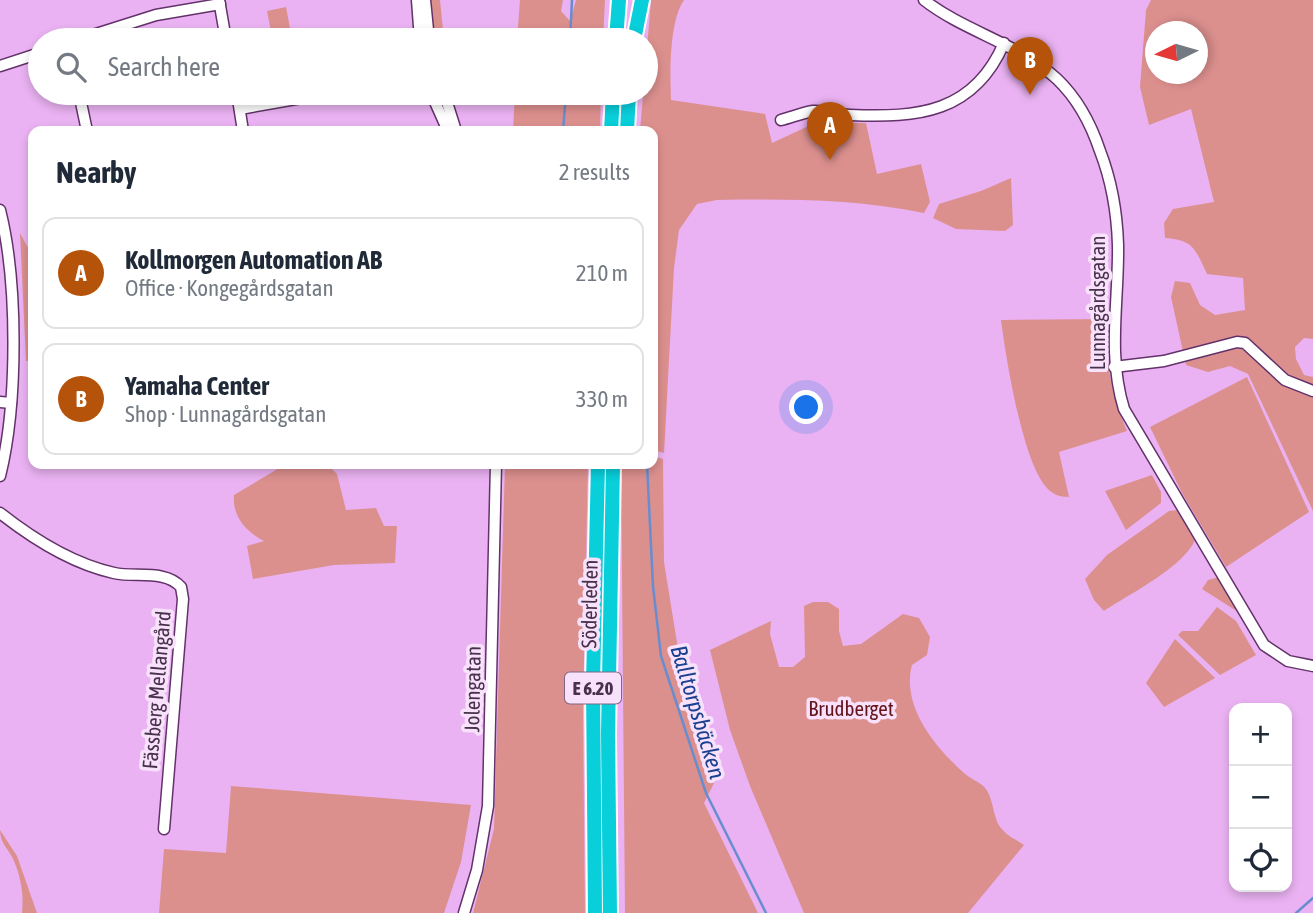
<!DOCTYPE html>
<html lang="en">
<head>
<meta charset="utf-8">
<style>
  body { margin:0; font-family:"Asap Condensed",sans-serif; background:#f6f6f7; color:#1f2937 }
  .controls { position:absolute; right:21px; bottom:21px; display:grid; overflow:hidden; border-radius:14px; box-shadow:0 4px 10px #0003 }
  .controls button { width:63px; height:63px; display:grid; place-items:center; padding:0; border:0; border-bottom:2px solid #e0e1e3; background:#fff; color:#1f2937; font:35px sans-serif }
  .compass { position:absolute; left:1145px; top:21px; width:63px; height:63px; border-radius:50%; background:#fff; box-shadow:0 4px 10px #0003; rotate:265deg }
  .you { position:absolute; left:807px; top:408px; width:24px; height:24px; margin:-18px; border:5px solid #fff; border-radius:50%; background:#1a73e8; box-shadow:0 0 0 10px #1a73e833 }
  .badge { display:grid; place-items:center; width:46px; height:46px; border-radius:50%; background:#b45309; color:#fff; font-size:23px; font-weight:700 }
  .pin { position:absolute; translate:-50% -58px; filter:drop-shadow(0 2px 4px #0008) }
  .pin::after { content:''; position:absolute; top:37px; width:24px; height:21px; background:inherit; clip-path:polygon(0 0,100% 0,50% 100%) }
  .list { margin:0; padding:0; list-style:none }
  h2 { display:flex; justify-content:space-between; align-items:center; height:91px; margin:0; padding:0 28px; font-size:30px }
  h2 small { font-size:23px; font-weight:400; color:#747a83 }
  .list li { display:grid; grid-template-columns:46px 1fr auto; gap:21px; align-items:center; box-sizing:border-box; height:112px; margin:0 14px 14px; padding:0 14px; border:2px solid #e0e1e3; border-radius:14px }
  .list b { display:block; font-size:26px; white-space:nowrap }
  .list p { margin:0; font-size:23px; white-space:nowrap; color:#747a83 }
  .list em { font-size:23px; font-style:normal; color:#747a83 }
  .icon { flex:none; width:38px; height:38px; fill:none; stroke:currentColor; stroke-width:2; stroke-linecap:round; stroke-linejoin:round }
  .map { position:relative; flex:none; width:1313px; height:913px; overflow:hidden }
  .search { position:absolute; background:#fff; box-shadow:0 4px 10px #0003; left:28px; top:28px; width:630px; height:77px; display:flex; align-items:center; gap:18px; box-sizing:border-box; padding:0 24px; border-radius:38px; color:#747a83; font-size:26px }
  .panel { position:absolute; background:#fff; box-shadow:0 4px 10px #0003; left:28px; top:126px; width:630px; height:343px; border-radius:14px }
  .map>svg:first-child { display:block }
  .green { fill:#dc908e; fill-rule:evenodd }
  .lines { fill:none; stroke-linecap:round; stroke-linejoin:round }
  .stream { stroke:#688dcf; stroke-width:2.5 }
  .minor-casing { stroke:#63326a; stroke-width:13 }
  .highway-casing { stroke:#fff; stroke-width:18 }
  .minor { stroke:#fff; stroke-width:10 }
  .highway { stroke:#09cfdb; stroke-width:14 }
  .labels { text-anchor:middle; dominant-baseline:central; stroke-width:7; stroke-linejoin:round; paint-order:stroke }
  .shield { fill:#f8e1fb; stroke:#7d6680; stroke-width:2 }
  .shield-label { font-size:19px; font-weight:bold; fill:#48314b }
  .street-label { font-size:21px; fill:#48314b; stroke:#f8e1fb }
  .park-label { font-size:21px; fill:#63141a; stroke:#f8e1fb }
  .water-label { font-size:23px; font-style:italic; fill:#194190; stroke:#f8e1fb }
</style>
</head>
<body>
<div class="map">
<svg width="1313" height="913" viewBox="0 0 1313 913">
  <rect width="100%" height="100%" fill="#eab2f2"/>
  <g class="green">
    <polygon points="431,0 440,0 444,40 433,40"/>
    <polygon points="520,0 563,0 561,11 570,21 576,0 605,0 603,40 517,40"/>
    <path d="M651 0H684C669 22 670 73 671 100L765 114 772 143 815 123H866L877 174 921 164 930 202 924 213C855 199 786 199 717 200L697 204 679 230 674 268 664 453 653 450V131H640Z"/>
    <path d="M1151 0H1313V339L1304 338 1295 347 1296 359 1304 375 1313 377V511L1248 374 1230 366 1208 372 1186 365 1171 297 1175 281 1190 283 1200 305 1215 315 1245 310 1243 278 1207 274C1195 249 1194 240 1165 238L1164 223 1173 209 1214 202 1191 109 1149 125 1140 87 1146 10ZM1156 32H1198V74H1156Z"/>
    <polygon points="286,7 290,28 271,32 267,11"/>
    <polygon points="515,93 601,93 600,131 513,131"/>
    <polygon points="1011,178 1013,225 1005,231 956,229 933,218 939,204 981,191"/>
    <polygon points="20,233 33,257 33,361 26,361"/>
    <path d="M1108 319C1105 360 1110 393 1127 431L1059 452 1069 497C1059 497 1052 494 1046 487 1022 459 1006 358 1001 320Z"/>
    <polygon points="1247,377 1309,512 1226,567 1182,493 1150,427"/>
    <polygon points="653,456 663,459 664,562 683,680 714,783 704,803 758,913 625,913 621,464 653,464"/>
    <path d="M286 464H327L337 474 346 510 376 508 384 526H397L395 563 334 565 253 579 247 546 264 541C246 532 232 516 234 495Z"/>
    <polygon points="505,464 588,464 583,711 585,913 473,913 494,829"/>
    <polygon points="1152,475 1161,492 1161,503 1126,530 1105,491"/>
    <path d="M1179 510 1197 534C1191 564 1129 594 1104 611L1094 600 1085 579 1107 555 1169 511Z"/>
    <polygon points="1223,576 1240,608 1235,610 1202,589 1208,580"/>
    <path d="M813 602H828L839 609V631L843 646 861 644 903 614 919 618 930 637 927 655 912 665C901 706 935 747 964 773 970 779 981 782 986 789 994 800 993 820 1002 829 1007 836 1017 840 1024 845L968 913H804L750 786 730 730 710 650 771 621 770 634 779 667H793L805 657 804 606Z"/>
    <polygon points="1217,607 1236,621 1256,655 1220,675 1178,635 1182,631 1198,631"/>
    <polygon points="1175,639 1215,678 1164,707 1146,683"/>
    <polygon points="231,786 471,805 461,862 444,913 159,913 164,849 226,853"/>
    <path d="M0 830 17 856 37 913H22C24 896 21 877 14 861 9 849 0 844 0 830Z"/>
  </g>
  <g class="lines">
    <g class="stream">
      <polyline points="570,40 572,0"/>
      <polyline points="563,131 566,93"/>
      <polyline points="647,464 653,586 661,656 706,793 766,913"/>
      <polyline points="1296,913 1313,898"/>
    </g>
    <defs>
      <g id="minor">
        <polyline points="219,0 226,40"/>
        <polyline points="417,0 420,40"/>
        <polyline points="425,0 429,40"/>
        <path d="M924 0C965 32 1018 43 1057 79 1078 99 1091 124 1100 151 1112 182 1117 212 1118 245 1119 301 1107 354 1124 409L1264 645 1288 661 1313 666"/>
        <polyline points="77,40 156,15 220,4"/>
        <polyline points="0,66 40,53"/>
        <polyline points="79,93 87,131"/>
        <polyline points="237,93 243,131"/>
        <polyline points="431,93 448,131"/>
        <polyline points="444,93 456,131"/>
        <polyline points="240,109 330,93"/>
        <path d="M781 120C792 117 802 113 813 111 825 110 838 115 850 115 918 118 974 113 1004 43"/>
        <path d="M0 210C18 282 18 403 0 476"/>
        <polyline points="1114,367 1164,361 1237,342 1245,343 1285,380 1313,391"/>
        <polyline points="0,402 11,403"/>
        <path d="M0 513C33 539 73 564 114 573 135 578 165 569 181 587L183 599 164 829"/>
        <polyline points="464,913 477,870 488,806 496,464"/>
      </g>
      <g id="highway">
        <polyline points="616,40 619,0"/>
        <polyline points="634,40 642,0"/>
        <polyline points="611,131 613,93"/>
        <polyline points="627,131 629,93"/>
        <polyline points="595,913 593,684 598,464"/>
        <polyline points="610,913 608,734 613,464"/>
      </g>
    </defs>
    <use href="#minor" class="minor-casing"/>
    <use href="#highway" class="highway-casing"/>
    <use href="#minor" class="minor"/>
    <use href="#highway" class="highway"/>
  </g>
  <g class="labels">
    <rect class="shield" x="565" y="672.5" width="56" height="31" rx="5"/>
    <g class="shield-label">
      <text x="593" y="688">E 6.20</text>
    </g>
    <g class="street-label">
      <text transform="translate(1097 303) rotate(-90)">Lunnagårdsgatan</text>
      <text transform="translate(589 604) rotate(-89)">Söderleden</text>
      <text transform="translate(472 689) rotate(-89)">Jolengatan</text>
      <text transform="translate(156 690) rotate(-85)">Fässberg Mellangård</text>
    </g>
    <g class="park-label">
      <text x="851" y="708">Brudberget</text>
    </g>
    <g class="water-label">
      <text transform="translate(698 712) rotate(73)">Balltorpsbäcken</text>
    </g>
  </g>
</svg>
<div class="controls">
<button>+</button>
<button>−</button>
<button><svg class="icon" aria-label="locate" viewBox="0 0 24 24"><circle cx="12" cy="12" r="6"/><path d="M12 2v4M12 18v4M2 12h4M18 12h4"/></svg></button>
</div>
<svg class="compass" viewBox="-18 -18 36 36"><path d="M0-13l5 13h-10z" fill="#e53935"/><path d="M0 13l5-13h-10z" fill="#747a83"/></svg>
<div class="you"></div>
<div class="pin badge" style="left:830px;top:160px">A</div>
<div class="pin badge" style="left:1030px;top:95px">B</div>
<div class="search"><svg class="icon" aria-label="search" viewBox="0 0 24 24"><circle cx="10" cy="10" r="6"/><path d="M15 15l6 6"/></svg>Search here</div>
<section class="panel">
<h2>Nearby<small>2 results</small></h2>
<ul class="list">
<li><span class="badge">A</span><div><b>Kollmorgen Automation AB</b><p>Office · Kongegårdsgatan</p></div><em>210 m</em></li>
<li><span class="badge">B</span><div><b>Yamaha Center</b><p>Shop · Lunnagårdsgatan</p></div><em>330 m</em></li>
</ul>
</section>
</div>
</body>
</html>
